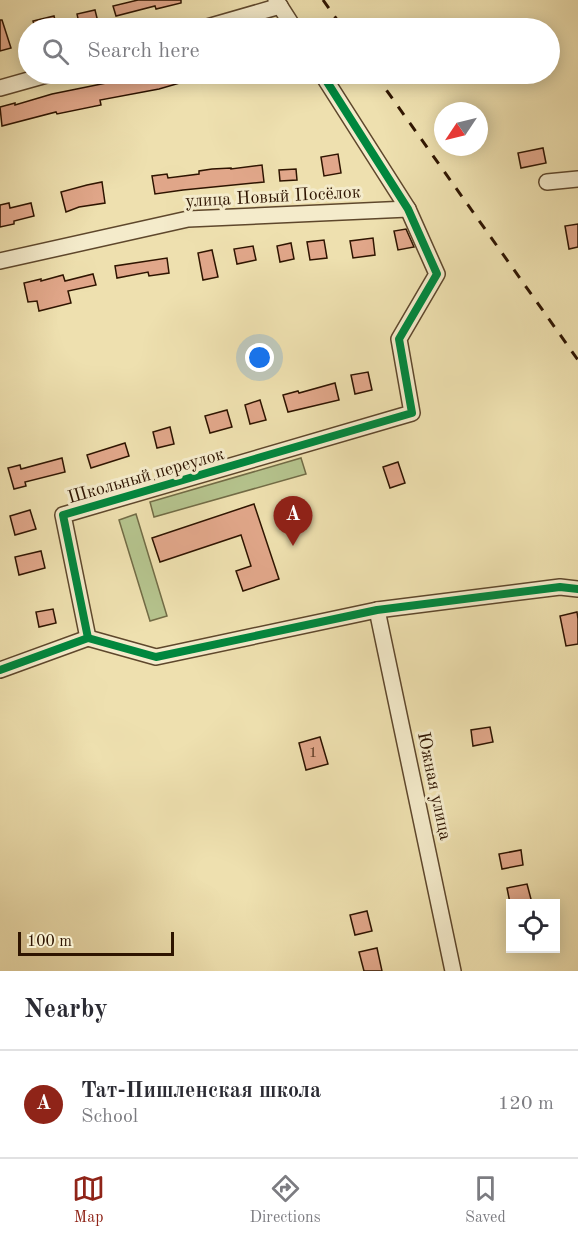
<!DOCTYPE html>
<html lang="en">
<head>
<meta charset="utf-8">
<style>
  body { margin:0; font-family:"Old Standard TT",serif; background:#f7f7f7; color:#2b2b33 }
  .controls { position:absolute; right:18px; bottom:18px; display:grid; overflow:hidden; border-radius:0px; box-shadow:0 3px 15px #0003 }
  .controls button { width:54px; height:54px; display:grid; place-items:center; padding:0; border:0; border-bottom:2px solid #e1e1e2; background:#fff; color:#2b2b33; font:30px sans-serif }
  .compass { position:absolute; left:434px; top:102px; width:54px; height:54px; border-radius:50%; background:#fff; box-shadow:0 3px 15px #0003; rotate:235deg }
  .scale { position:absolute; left:18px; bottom:15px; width:156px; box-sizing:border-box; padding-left:6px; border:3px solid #2e1400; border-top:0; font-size:16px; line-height:21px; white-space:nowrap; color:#2e1400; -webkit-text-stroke:4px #f4ebcb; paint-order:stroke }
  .you { position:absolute; left:260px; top:358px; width:21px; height:21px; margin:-15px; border:4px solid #fff; border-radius:50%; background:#1a73e8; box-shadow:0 0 0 9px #1a73e833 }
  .badge { display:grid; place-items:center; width:39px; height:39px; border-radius:50%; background:#8f2418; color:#fff; font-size:20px; font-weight:700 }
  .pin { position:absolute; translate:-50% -50px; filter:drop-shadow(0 2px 3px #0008) }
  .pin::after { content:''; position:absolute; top:32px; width:21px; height:18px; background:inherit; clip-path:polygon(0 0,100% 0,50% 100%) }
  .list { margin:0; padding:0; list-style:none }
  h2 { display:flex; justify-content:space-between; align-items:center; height:78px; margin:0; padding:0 24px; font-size:26px }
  h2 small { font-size:20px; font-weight:400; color:#7c7c81 }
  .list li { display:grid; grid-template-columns:39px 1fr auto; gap:18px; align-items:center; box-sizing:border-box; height:108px; padding:0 24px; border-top:2px solid #e1e1e2 }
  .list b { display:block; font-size:22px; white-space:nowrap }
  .list p { margin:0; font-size:20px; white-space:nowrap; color:#7c7c81 }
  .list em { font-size:20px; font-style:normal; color:#7c7c81 }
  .icon { flex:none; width:33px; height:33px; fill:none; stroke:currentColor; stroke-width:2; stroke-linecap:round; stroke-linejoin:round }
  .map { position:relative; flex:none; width:578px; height:971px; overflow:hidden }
  .search { position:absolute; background:#fff; box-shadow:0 3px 15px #0003; left:18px; right:18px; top:18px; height:66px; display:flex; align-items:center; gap:15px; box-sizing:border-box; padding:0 21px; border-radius:33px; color:#7c7c81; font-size:22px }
  .sheet { height:186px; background:#fff }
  nav { display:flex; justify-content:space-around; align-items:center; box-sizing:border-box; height:84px; border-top:2px solid #e1e1e2; background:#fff; font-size:16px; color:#7c7c81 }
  nav a { display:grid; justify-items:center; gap:3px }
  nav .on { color:#8f2418 }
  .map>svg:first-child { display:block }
  .green { fill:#b5c38d; stroke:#726c46; stroke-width:1.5 }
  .building { fill:#e1a78a; stroke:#2e1400; stroke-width:1.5 }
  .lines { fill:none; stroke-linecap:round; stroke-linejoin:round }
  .minor-casing { stroke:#5e472c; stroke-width:18 }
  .minor { stroke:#f4ebcb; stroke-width:15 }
  .rail { stroke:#2e1400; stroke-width:3; stroke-dasharray:10 10; stroke-linecap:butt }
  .cycleway-casing { stroke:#f4ebcb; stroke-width:11 }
  .cycleway { stroke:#00873e; stroke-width:8 }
  .labels { text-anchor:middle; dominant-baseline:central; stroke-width:6; stroke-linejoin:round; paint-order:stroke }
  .number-label { font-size:15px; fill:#5b3922 }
  .street-label { font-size:18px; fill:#2e1400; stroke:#f4ebcb }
</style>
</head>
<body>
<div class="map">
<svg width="578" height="971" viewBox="0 0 578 971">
  <rect width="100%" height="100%" fill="#eee0af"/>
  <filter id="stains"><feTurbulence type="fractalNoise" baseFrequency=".00333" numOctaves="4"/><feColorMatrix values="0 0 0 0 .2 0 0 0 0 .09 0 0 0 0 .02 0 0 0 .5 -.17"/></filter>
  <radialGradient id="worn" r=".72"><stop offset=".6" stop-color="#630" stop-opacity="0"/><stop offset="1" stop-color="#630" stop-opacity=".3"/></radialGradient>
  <g class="green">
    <polygon points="301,458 306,474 154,517 150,502"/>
    <polygon points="136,514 167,616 150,621 119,520"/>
  </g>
  <g class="building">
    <polygon points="138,0 181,0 181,3 156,9 155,6 116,16 113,6"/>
    <polygon points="95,10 99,26 91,28 80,28 77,14"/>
    <polygon points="54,16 57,28 35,28 33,21"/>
    <polygon points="0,20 2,20 11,48 0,51"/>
    <polygon points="140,74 204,74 204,76 159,89 100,100 101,105 57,114 56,112 2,126 0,107 15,103 15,105 52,94 141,76"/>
    <polygon points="543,148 546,163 521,168 518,153"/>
    <polygon points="338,154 341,173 324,176 321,157"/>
    <polygon points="262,165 264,182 183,190 155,194 152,176 167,174 168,178 199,174 199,171 212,169 231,168 231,169"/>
    <polygon points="296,169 297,180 280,181 279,170"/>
    <polygon points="102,182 105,203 79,207 66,212 61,192 87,185"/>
    <polygon points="9,203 10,208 31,203 34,216 14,221 14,224 0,227 0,205"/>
    <polygon points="578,224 578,247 569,249 565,226"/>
    <polygon points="406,229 414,247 398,250 394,231"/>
    <polygon points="373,238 375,255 353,258 350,241"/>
    <polygon points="324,240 327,258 310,260 307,242"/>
    <polygon points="291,243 294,259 280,262 277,246"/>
    <polygon points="253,246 256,260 237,264 234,249"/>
    <polygon points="212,250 218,277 203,280 198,253"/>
    <polygon points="167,258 169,273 149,276 148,272 117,278 115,266"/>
    <polygon points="93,274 96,285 68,291 71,303 39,311 37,301 28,302 24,283 41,279 41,281 63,275 65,281"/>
    <polygon points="368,372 372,390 355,394 351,375"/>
    <polygon points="335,383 339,400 288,412 283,395 298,391 299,393"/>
    <polygon points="260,400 266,420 250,424 245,405"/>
    <polygon points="227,410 232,427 210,433 205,416"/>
    <polygon points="170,427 174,444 157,448 153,432"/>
    <polygon points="125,443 129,456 91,468 87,455"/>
    <polygon points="62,458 65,472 25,482 26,486 14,489 8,468 20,465 21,469"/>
    <polygon points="398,462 405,483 390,488 383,467"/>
    <polygon points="254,504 279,579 243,591 236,571 251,566 241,535 160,562 152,538"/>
    <polygon points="30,510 36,529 15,535 10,516"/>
    <polygon points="41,551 45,568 19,575 15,557"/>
    <polygon points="53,609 56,623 39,627 36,612"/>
    <polygon points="577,612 578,619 578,644 566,646 560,616"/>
    <polygon points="490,727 493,742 473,746 471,730"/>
    <polygon points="320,737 328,764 306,770 299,743"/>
    <polygon points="521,850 523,865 502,869 499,854"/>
    <polygon points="527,884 532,903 510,903 507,888"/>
    <polygon points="367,911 372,931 355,935 350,915"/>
    <polygon points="377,948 382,971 364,971 359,952"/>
  </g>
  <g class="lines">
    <defs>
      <g id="minor">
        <polyline points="276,0 294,28"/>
        <polyline points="204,28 280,6"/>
        <polyline points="0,88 50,74"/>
        <polyline points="547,182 578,179"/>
        <polyline points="0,261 188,219 408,209"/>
        <polyline points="377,610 453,971"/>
        <polyline points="88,638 156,657 377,610 560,587 578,589"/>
        <polyline points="0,670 88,638 63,515 412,413 399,339 437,274 408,209 322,74"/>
      </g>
    </defs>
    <use href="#minor" class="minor-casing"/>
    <use href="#minor" class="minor"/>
    <g class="rail">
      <polyline points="323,0 343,28"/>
      <polyline points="375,74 578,360"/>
    </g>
    <defs>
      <g id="cycleway">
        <polyline points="88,638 156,657 377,610 560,587 578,589"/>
        <polyline points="0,670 88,638 63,515 412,413 399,339 437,274 408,209 322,74"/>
      </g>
    </defs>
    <use href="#cycleway" class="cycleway-casing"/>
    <use href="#cycleway" class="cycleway"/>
  </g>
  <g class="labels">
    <g class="number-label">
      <text x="313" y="753">1</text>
    </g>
    <g class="street-label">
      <text transform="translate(273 197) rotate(-3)">улица Новый Посёлок</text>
      <text transform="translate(146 476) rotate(-16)">Школьный переулок</text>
      <text transform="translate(434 786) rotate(78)">Южная улица</text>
    </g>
  </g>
  <rect width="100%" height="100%" filter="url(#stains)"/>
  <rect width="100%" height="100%" fill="url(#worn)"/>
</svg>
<div class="controls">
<button><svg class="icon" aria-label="locate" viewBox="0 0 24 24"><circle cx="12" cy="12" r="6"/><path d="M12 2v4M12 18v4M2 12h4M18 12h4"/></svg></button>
</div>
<svg class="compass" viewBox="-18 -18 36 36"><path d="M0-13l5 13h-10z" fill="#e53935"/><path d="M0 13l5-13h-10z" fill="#7c7c81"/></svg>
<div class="scale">100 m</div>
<div class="you"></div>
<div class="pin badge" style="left:293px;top:546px">A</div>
<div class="search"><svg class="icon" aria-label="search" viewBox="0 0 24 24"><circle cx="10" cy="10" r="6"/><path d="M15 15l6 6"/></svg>Search here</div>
</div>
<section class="sheet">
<h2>Nearby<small></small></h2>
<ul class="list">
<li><span class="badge">A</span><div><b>Тат-Пишленская школа</b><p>School</p></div><em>120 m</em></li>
</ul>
</section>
<nav>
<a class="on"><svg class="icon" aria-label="map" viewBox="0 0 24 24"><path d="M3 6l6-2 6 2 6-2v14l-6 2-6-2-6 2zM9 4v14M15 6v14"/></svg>Map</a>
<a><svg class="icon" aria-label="directions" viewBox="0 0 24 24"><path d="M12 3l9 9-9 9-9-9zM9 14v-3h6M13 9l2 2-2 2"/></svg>Directions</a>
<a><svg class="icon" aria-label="saved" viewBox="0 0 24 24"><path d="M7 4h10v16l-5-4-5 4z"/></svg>Saved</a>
</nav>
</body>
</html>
